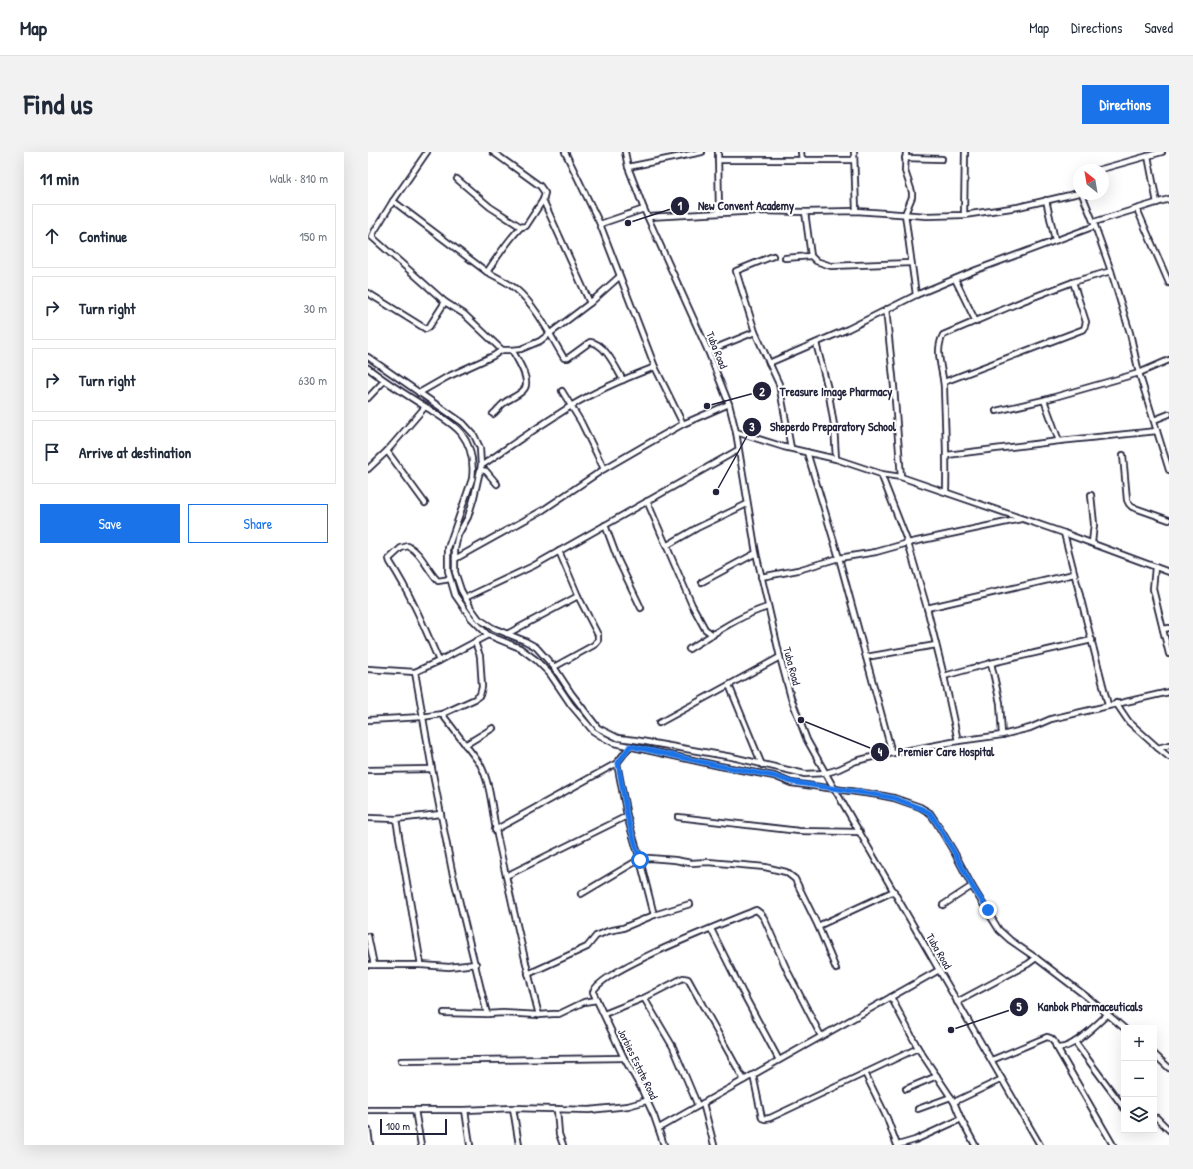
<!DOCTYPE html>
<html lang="en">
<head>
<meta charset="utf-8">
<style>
  body { margin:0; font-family:"Patrick Hand",sans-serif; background:#f2f2f3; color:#1f2937 }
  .controls { position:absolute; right:12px; bottom:12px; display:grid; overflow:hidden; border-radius:0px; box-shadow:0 4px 16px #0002 }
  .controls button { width:36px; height:36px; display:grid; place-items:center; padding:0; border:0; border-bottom:1px solid #e0e1e3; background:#fff; color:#1f2937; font:20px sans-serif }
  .compass { position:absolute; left:705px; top:12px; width:36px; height:36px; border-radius:50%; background:#fff; box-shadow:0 4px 16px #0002; rotate:329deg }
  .scale { position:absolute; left:12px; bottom:10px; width:67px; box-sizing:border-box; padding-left:4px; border:2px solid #22223b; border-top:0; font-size:11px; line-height:14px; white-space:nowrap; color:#22223b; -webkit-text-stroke:3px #fff; paint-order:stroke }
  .stop { position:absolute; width:12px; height:12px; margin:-9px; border:3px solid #1a73e8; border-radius:50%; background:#fff }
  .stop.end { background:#1a73e8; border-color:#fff; box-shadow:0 1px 4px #0008 }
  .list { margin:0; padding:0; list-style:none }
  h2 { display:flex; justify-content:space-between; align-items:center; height:52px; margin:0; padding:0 16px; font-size:17px }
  h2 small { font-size:13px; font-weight:400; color:#747a83 }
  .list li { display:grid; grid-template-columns:26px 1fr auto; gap:12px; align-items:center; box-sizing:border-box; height:64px; margin:0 8px 8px; padding:0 8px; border:1px solid #e0e1e3; border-radius:0px }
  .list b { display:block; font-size:15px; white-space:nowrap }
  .list em { font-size:13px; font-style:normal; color:#747a83 }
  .actions { display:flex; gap:8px; padding:12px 16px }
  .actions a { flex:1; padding:9px 0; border:1px solid #1a73e8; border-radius:0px; text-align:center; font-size:14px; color:#1a73e8 }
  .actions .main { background:#1a73e8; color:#fff }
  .icon { flex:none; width:22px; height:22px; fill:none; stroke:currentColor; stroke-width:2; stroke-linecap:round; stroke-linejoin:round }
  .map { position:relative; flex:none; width:801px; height:993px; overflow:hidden; border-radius:0px }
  header { display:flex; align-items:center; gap:24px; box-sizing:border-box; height:56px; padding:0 20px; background:#fff; border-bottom:1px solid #e0e1e3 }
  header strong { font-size:19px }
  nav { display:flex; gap:22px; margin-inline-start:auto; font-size:14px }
  .intro { display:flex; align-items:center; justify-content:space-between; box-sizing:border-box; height:96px; padding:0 24px }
  h1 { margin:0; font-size:28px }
  .button { padding:10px 18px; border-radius:0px; background:#1a73e8; color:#fff; font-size:14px; font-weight:700 }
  main { display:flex; gap:24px; padding:0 24px }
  aside { flex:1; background:#fff; border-radius:0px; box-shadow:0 4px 16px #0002 }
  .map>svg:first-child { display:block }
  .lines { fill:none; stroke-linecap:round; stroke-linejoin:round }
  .minor-casing { stroke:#22223b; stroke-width:8 }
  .minor { stroke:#fff; stroke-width:4.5 }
  .route { stroke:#1a73e8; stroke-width:5 }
  .labels { text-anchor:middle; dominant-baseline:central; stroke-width:4; stroke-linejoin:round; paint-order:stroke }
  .street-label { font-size:11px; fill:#22223b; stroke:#fff }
  .leader { fill:none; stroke:#22223b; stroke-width:1.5 }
  .callout-dot { fill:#22223b; stroke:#fff; stroke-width:1.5 }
  .mark-label { font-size:12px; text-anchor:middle; font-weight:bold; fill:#fff }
  .callout-label { font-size:12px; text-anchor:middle; font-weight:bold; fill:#22223b; stroke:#fff; stroke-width:4; stroke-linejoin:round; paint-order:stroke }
</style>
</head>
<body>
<header>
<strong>Map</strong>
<nav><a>Map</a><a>Directions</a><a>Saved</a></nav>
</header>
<div class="intro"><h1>Find us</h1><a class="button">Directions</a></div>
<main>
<aside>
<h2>11 min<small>Walk · 810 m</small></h2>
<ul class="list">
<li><svg class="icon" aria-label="ahead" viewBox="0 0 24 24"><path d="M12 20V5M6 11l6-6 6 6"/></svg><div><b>Continue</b></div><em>150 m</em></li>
<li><svg class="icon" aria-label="right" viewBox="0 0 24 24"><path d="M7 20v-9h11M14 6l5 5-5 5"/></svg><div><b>Turn right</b></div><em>30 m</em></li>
<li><svg class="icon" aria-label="right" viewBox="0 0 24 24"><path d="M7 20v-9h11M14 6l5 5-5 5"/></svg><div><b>Turn right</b></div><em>630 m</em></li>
<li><svg class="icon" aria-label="arrive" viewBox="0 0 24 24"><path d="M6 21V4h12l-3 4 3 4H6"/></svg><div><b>Arrive at destination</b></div></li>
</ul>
<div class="actions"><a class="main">Save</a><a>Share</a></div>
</aside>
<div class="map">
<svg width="801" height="993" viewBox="0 0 801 993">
  <rect width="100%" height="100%" fill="#fff"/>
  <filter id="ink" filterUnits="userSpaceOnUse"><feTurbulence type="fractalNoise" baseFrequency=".025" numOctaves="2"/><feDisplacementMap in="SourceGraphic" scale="8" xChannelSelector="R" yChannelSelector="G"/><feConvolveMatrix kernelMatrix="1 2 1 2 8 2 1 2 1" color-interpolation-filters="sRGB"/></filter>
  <g filter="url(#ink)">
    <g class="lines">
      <defs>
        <g id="minor">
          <polyline points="59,0 25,49 6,80 4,85 77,150 96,162 134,198"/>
          <polyline points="197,0 232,72 287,215 315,272"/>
          <polyline points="257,0 260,15 276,57 340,199 361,252 368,280 388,401 412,505 423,546 439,588 466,636 672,993"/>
          <polyline points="350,0 351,61"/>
          <polyline points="433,0 434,8"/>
          <polyline points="486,0 488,59"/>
          <polyline points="538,0 537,19 544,40 544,45 537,62 548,143"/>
          <polyline points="780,4 789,51"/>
          <polyline points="537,6 574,7"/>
          <polyline points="350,8 486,8"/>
          <polyline points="260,15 334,0"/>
          <polyline points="730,18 794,0"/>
          <polyline points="89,27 122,55 153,75 158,74 175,48 177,41 172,34 125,0"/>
          <polyline points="714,42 727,74 743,119 762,181 771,221 801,318"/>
          <polyline points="175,48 222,151"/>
          <polyline points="678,48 687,88"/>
          <path d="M25 49 119 120C129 125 139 130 148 137 169 155 182 183 196 206H200L222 190C237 191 248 216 255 228"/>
          <polyline points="769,57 801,131"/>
          <polyline points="437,60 443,104 448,109 463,114 543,111"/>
          <polyline points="596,63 597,0"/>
          <polyline points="280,65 391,59 437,60 488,59 559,64 596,63 650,55 711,41"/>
          <polyline points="726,70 801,47"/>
          <polyline points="232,72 276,57"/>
          <polyline points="405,104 368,119 387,180 411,232 423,296"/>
          <polyline points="417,106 443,104"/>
          <path d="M119 120C130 104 140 88 153 75"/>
          <polyline points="587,127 608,170"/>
          <polyline points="0,141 58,177 61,175 77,150"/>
          <polyline points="518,157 526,235 533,325"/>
          <polyline points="448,191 460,237 466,273 468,307"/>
          <polyline points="340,199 387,180"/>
          <polyline points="0,205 95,271 106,283 112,296 113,314 106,345 100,365 90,383 87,397 87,420 93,438 103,456 111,467 125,476 157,489 168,495 186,515 203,541 230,576 250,586 267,588 364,605 437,622 458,621 471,617 488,609 504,605 590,589 634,583 662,576 683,567 801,540"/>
          <polyline points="401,211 480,177 548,143 608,118 727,74"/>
          <path d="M0 216C19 231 40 244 61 257 71 264 85 271 93 281 103 294 106 311 104 327L80 396V419L87 443 103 466 120 483 152 496 168 508 182 522 203 553 225 579 236 586 246 591 352 614 406 624 423 631 511 643 526 646 552 655 562 661 568 670 586 700 604 734 631 778 642 788 668 806 719 845 756 876"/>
          <polyline points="576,230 716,177 718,170 705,130"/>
          <polyline points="194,239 213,270 236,317"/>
          <polyline points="51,241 79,225 125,204 134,198 144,198 153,197 172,189 222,151 251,125"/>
          <polyline points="0,246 16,229"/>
          <polyline points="676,248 691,289"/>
          <polyline points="628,259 676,248 771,221 801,208"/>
          <path d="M125 262C129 259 132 254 136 251 142 246 153 243 157 236 162 226 149 207 144 198"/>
          <polyline points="786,268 801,262"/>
          <polyline points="368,280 416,295 468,307 513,322 533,325 696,381 801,420"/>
          <polyline points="19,299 57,351"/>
          <polyline points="439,300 471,406 524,601"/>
          <polyline points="579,303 691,289 789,279"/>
          <polyline points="755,303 759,348 761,352 764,355 801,368"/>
          <path d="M113 314C143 293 173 273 203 254 229 238 258 226 287 215"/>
          <polyline points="0,317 19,299 57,255"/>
          <polyline points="113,318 118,319 129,332"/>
          <polyline points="513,322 540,391 559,456 576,524 590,589"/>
          <path d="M578 340C579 305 577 270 576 235 575 217 566 200 575 183L655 149 705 130 743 119"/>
          <polyline points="723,343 726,372 724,391"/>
          <polyline points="279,349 324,453 337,477 345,483"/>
          <polyline points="237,373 250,408 273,456"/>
          <polyline points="696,381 740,553"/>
          <polyline points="298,394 329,376 379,352"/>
          <polyline points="87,407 175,358 236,317 281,291 315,272 361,252"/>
          <polyline points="787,415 785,437 801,502"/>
          <polyline points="393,425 430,418 471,406 508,400 540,391 653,367"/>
          <polyline points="334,430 388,401"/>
          <polyline points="97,446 165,414 370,298"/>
          <polyline points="559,456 706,422"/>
          <polyline points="795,477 801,476"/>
          <polyline points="139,482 210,444"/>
          <path d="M321 497C346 482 372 463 400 455"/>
          <polyline points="498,505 568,493"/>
          <path d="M71 509C56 474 42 441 22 410L21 407 33 396 40 394C54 401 59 418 70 429L82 427"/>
          <polyline points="623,511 632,551 634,583"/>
          <polyline points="186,515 226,493 230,488 230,483 210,444 191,399"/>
          <polyline points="0,517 47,520 71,509 120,483"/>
          <polyline points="47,520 64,617 84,719 119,862"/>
          <polyline points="576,524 623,511 724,488"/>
          <polyline points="361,533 394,613"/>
          <polyline points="748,551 761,570 790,596 801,593"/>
          <path d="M74 562 112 612C123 632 124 660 129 683 142 743 155 803 171 863"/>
          <polyline points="0,568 54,565 74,562 107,547 112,543 114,535 112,504 107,490"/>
          <polyline points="291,571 412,505"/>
          <polyline points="97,593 125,576"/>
          <polyline points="790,596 801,605"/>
          <polyline points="249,611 259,664 272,708 286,763"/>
          <polyline points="0,618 64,617"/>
          <polyline points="310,665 431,679 492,680"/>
          <polyline points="0,666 28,667 73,662"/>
          <polyline points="28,667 53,813"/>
          <polyline points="127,678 249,611 262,594"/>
          <polyline points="138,724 259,664"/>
          <polyline points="213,742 267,710 281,706 307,708 323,711 340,710 397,715 418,720 427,727 450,774 526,739"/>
          <polyline points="575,753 604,734"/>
          <polyline points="450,774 468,817"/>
          <polyline points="343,777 375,841 411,908"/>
          <polyline points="0,784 6,813"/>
          <polyline points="0,813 53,813 81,815 108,812"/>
          <polyline points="160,822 219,795 228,784 240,779 255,776 286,763 322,752"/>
          <polyline points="523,845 550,896 586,950 593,967 607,993"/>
          <polyline points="276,846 305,895 330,954"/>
          <polyline points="589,850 660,812 668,806"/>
          <polyline points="76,861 119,862 135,861 171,863 185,862 191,862 216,850 229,848"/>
          <polyline points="236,862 276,846 315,826 320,827 376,928"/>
          <polyline points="707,890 756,956"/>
          <polyline points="689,896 745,993"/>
          <polyline points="786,902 801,916"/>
          <path d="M624 908 679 885C685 886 686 889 688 895 701 901 730 871 740 862"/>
          <polyline points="33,909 256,906"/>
          <polyline points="497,921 519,966 529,993"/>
          <polyline points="385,923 394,966 397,967 402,966 550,896"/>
          <polyline points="538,937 569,924"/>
          <polyline points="586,950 634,927"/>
          <polyline points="335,951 346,993"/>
          <polyline points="145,956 151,993"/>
          <polyline points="189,957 191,982 195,993"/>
          <polyline points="550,957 583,945"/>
          <polyline points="0,958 97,958 145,956 221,958 260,954 278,949"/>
          <polyline points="47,958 53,993"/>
          <polyline points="97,958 102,993"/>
          <polyline points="789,966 801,978"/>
          <polyline points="291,976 571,818"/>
          <polyline points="0,978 2,993"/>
          <path d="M296 993 286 964 273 936 256 906 225 840C233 817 362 769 388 758L392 761 396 766 419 818 453 884"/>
          <polyline points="530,993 547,988 593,967"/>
        </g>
      </defs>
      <use href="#minor" class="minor-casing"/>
      <use href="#minor" class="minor"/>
    </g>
  </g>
  <g class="lines" filter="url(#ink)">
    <polyline class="route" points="272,708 259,664 250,611 262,594 352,614 406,624 423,630 510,643 526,646 552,656 562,661 568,670 586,700 604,734 620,758"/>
  </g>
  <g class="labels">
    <g class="street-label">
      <text transform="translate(349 198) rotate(68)">Tuba Road</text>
      <text transform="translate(424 514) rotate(75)">Tuba Road</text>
      <text transform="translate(571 799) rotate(60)">Tuba Road</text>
      <text transform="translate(270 912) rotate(64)">Jorbies Estate Road</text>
    </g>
  </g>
  <path class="leader" d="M260 71L312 54M339 254L394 239M348 340L384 275M433 568L512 600M583 878L651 855"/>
  <g class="callout-dot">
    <circle cx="260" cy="71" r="4"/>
    <circle cx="339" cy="254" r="4"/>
    <circle cx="348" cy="340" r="4"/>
    <circle cx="433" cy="568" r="4"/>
    <circle cx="583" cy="878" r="4"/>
    <circle cx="312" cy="54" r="10"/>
    <circle cx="394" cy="239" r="10"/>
    <circle cx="384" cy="275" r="10"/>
    <circle cx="512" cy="600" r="10"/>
    <circle cx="651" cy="855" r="10"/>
  </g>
  <g class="mark-label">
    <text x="312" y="58">1</text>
    <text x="394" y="244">2</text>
    <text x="384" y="279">3</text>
    <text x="512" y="604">4</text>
    <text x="651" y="859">5</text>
  </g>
  <g class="callout-label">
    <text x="378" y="58">New Convent Academy</text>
    <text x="468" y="244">Treasure Image Pharmacy</text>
    <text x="465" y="279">Sheperdo Preparatory School</text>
    <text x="578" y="604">Premier Care Hospital</text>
    <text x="722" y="859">Kanbok Pharmaceuticals</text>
  </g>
</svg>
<div class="controls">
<button>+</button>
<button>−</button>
<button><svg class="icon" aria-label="layers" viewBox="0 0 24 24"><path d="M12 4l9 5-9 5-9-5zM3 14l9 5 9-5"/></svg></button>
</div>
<svg class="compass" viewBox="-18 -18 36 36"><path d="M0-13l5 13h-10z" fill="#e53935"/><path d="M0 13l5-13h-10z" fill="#747a83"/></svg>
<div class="scale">100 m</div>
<div class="stop" style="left:272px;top:708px"></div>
<div class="stop end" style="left:620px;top:758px"></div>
</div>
</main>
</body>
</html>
